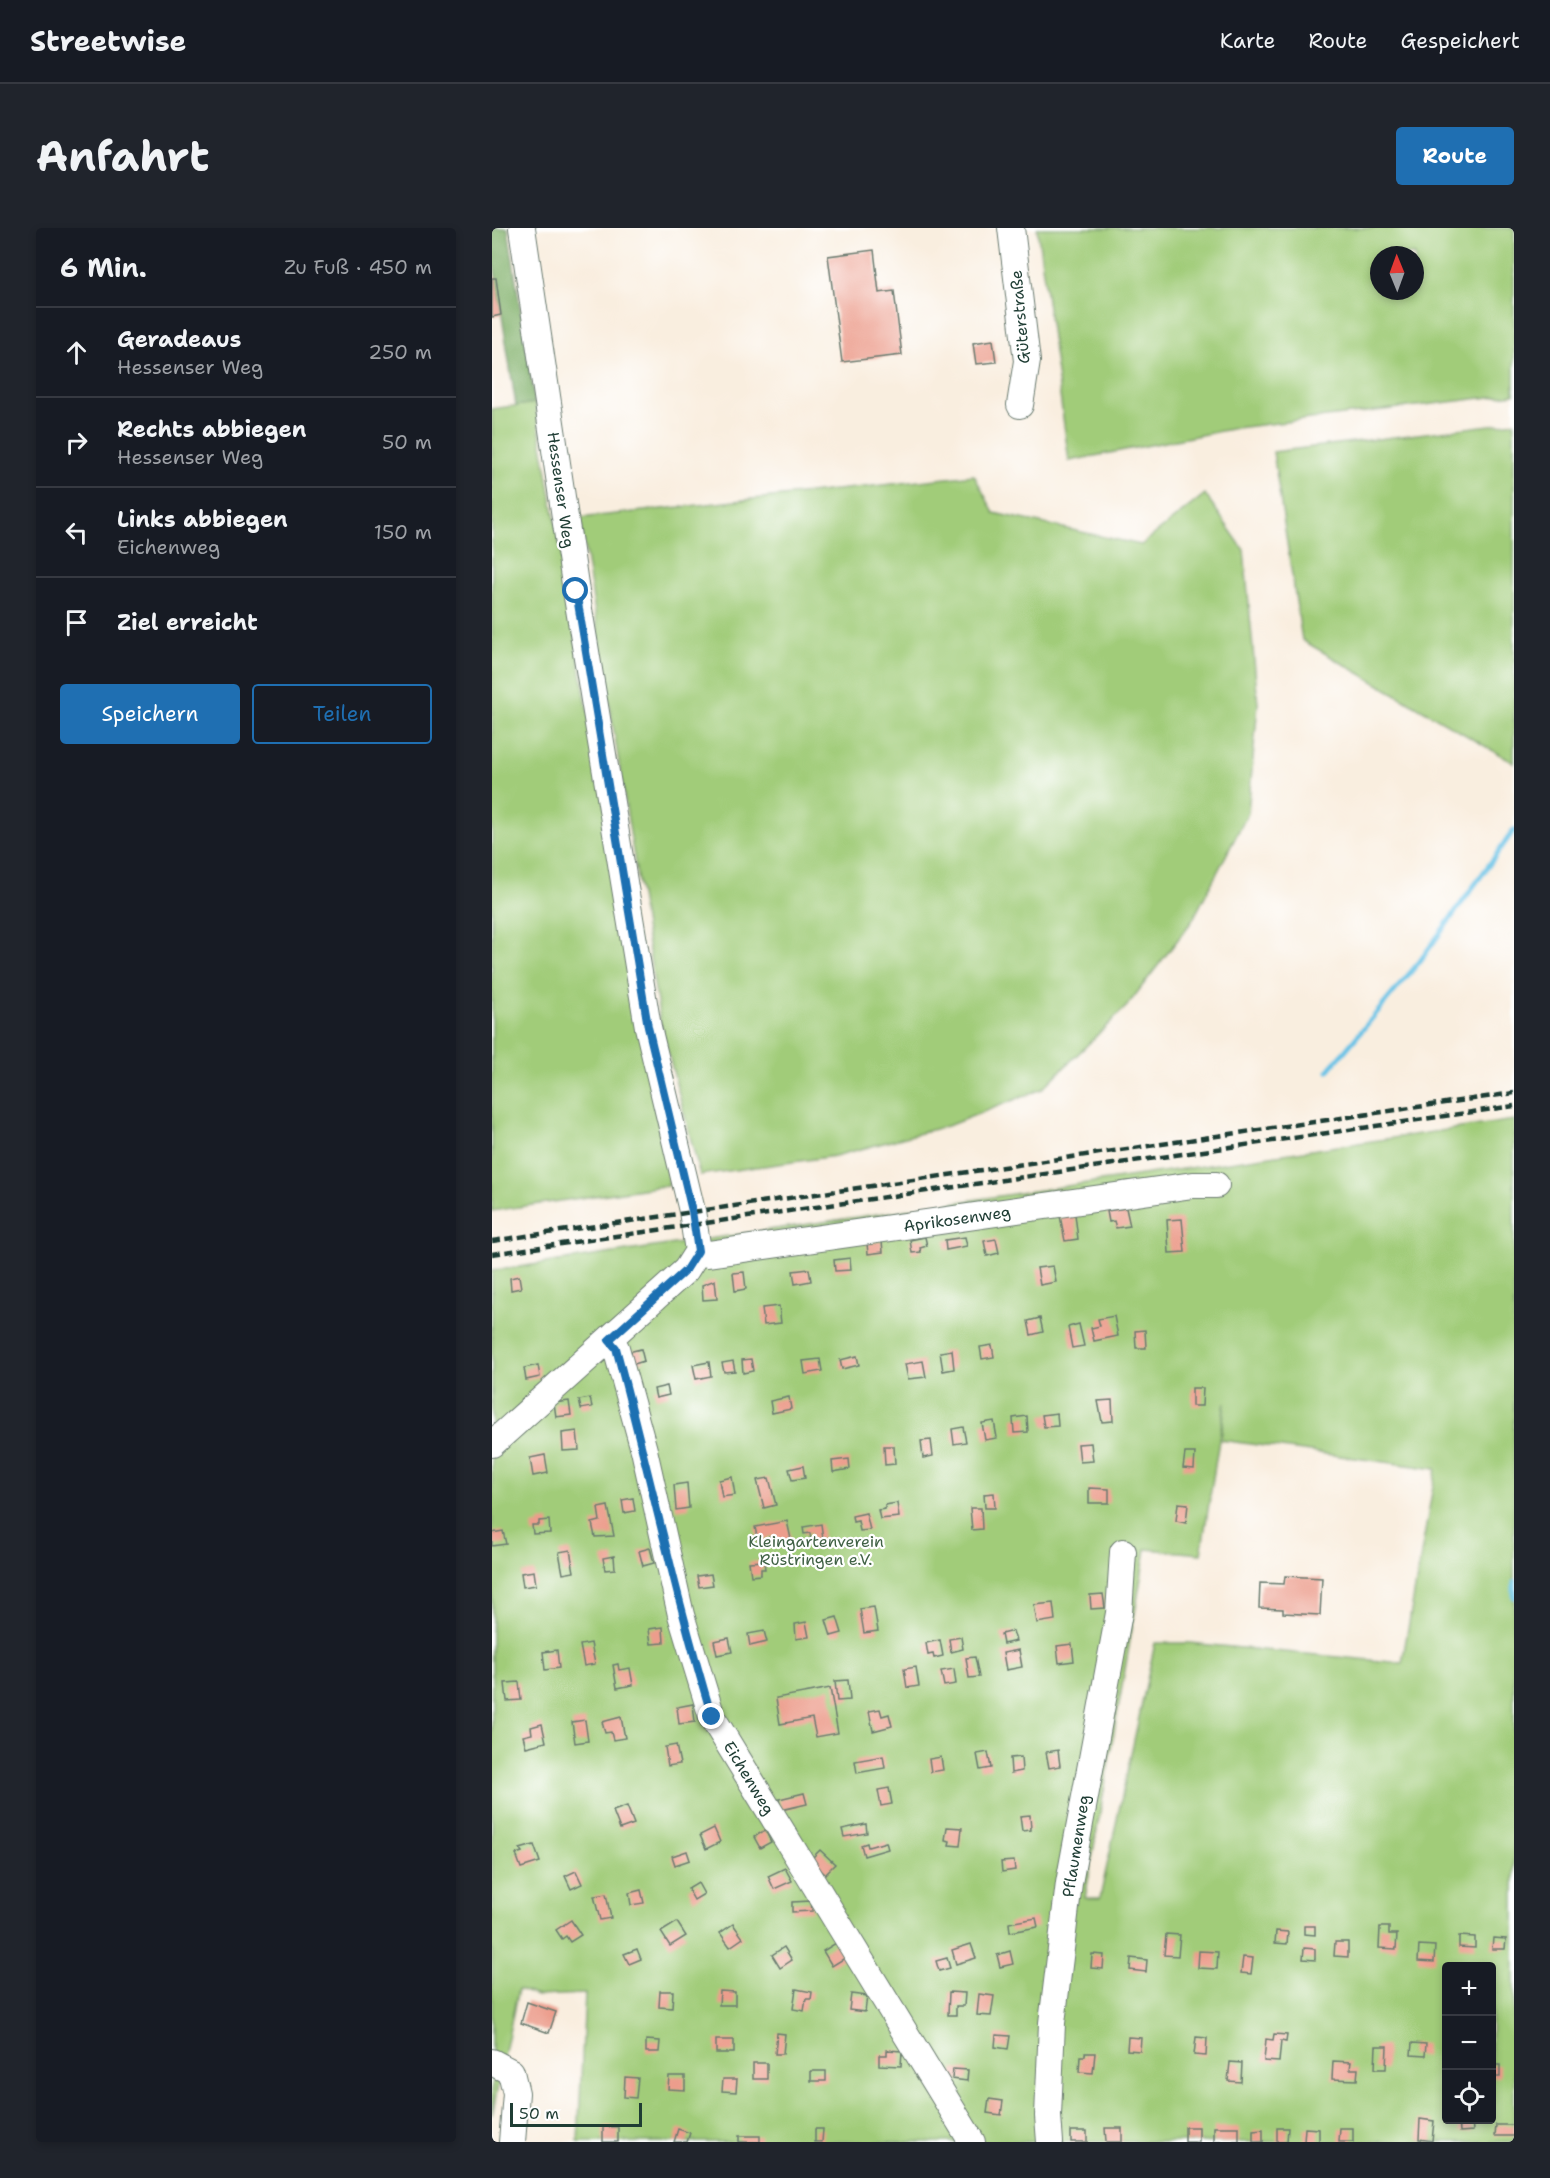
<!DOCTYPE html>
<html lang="de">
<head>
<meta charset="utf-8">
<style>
  body { margin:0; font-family:"Shantell Sans",sans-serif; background:#20242c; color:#f1f3f6 }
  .controls { position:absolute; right:18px; bottom:18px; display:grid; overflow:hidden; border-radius:6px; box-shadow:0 3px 9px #0003 }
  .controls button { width:54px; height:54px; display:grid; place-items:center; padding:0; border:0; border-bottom:2px solid #363941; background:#171b24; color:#f1f3f6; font:30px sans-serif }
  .compass { position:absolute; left:878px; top:18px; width:54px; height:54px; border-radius:50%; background:#171b24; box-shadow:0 3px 9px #0003; rotate:359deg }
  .scale { position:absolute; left:18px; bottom:15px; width:132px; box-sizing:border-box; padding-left:6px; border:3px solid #1f3d34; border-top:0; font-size:16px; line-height:21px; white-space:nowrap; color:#1f3d34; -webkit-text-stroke:4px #fff; paint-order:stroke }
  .stop { position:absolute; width:18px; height:18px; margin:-14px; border:4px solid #1f6fb2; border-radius:50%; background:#fff }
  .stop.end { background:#1f6fb2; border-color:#fff; box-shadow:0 2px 6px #0008 }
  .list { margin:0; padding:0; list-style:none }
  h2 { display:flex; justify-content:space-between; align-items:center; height:78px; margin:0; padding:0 24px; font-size:26px }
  h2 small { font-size:20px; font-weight:400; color:#9ea1a6 }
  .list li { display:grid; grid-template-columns:39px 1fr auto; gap:18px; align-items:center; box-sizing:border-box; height:90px; padding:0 24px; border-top:2px solid #363941 }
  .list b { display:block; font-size:22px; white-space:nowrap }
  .list p { margin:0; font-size:20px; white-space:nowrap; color:#9ea1a6 }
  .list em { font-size:20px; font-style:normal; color:#9ea1a6 }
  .actions { display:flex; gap:12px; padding:18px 24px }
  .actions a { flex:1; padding:14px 0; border:2px solid #1f6fb2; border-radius:6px; text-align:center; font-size:21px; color:#1f6fb2 }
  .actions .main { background:#1f6fb2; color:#fff }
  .icon { flex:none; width:33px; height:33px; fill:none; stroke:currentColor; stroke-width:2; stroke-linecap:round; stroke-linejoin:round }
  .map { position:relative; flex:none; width:1022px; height:1914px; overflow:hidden; border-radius:6px }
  header { display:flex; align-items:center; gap:36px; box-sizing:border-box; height:84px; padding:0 30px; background:#171b24; border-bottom:2px solid #363941 }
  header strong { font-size:28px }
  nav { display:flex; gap:33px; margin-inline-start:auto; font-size:21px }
  .intro { display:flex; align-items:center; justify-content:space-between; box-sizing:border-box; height:144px; padding:0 36px }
  h1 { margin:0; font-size:42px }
  .button { padding:15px 27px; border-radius:6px; background:#1f6fb2; color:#fff; font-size:21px; font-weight:700 }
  main { display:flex; gap:36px; padding:0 36px }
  aside { flex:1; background:#171b24; border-radius:6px; box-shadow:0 3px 9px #0003 }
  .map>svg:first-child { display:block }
  .green { fill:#a1cc79; stroke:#608456; stroke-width:1.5; fill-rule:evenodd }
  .forest { fill:#80b069; stroke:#50764e; stroke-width:1.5 }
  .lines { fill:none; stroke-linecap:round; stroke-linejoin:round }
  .stream { stroke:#68c3e6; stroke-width:5 }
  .building { fill:#ec9d8c }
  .minor-casing { stroke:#6b7b70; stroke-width:28 }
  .minor { stroke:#fff; stroke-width:26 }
  .rail { stroke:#1f3d34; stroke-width:4.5; stroke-dasharray:9 4.5; stroke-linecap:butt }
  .route { stroke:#1f6fb2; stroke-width:8 }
  .labels { text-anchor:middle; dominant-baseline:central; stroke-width:4.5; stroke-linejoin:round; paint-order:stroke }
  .street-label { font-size:16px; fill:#1f3d34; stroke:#fff }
  .park-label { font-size:16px; fill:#406145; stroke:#fff }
</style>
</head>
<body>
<header>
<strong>Streetwise</strong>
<nav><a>Karte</a><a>Route</a><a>Gespeichert</a></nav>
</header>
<div class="intro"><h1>Anfahrt</h1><a class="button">Route</a></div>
<main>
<aside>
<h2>6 Min.<small>Zu Fuß · 450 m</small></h2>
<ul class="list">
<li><svg class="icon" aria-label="ahead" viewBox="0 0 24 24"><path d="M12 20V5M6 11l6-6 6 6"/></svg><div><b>Geradeaus</b><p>Hessenser Weg</p></div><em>250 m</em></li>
<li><svg class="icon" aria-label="right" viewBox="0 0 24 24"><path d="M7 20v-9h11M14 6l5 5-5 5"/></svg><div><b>Rechts abbiegen</b><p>Hessenser Weg</p></div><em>50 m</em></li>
<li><svg class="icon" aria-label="left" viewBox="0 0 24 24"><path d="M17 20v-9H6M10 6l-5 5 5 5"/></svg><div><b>Links abbiegen</b><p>Eichenweg</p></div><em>150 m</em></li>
<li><svg class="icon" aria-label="arrive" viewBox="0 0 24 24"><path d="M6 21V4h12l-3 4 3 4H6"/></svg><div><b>Ziel erreicht</b></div></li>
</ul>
<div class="actions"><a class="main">Speichern</a><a>Teilen</a></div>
</aside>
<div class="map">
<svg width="1022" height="1914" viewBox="0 0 1022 1914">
  <rect width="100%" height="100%" fill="#fff"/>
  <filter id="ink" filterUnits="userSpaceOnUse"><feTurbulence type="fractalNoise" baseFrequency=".0167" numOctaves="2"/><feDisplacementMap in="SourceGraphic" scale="12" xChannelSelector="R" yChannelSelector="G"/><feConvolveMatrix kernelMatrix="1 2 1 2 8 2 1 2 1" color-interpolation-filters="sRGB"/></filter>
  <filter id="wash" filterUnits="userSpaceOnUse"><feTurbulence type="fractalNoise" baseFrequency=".008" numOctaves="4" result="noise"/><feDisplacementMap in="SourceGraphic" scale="24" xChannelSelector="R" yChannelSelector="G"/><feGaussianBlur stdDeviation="1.35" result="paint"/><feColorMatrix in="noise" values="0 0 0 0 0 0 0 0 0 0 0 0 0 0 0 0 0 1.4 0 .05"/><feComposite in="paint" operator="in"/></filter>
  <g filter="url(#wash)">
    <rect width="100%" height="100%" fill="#f9eedf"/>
    <g class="green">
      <path d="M545 0H1022V166L744 200 577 233ZM887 27H923V63H887Z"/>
      <polygon points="43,175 177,957 0,983 0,181"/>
      <polygon points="1022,194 1022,535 810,412 781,224"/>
      <polygon points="482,247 502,285 649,317 713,266 752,322 766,476 756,585 700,693 635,778 550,861 458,897 343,928 208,947 168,793 88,290"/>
      <path d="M1022 892V1914H86L93 1766 45 1768 26 1761 0 1887V1043ZM733 1174 729 1212 944 1241 910 1435 697 1415H663L608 1670H593L654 1321 709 1326ZM954 1738H999V1892H954Z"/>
    </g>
    <polygon class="forest" points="0,0 16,0 43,175 24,178 0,25"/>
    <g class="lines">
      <g class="stream">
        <polyline points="836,843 928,733 1022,602"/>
        <polyline points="1022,1354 1022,1369"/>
      </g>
    </g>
    <g id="blocks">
      <g class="building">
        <polygon points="382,22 387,65 402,63 410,127 350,134 336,28"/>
        <polygon points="0,50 4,50 9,87 0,89"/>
        <polygon points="501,112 504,134 484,136 481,115"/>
        <polygon points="634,980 638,998 624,1000 622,993 617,994 615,983"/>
        <polygon points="583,986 586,1011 573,1013 568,988"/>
        <polygon points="690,991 693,1024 677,1025 675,992"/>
        <polygon points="433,1009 435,1018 428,1020 429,1024 420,1025 418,1012"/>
        <polygon points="473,1009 475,1018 454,1022 453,1012"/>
        <polygon points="504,1011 507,1025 495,1028 492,1013"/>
        <polygon points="390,1013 391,1024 376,1026 375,1015"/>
        <polygon points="358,1030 359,1042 343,1043 342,1032"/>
        <polygon points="561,1038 564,1054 548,1057 545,1040"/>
        <polygon points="317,1041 319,1053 303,1056 301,1043"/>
        <polygon points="252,1044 254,1061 243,1063 241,1045"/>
        <polygon points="27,1048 29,1060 19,1062 18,1050"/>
        <polygon points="223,1052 225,1071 211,1072 210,1057"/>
        <polygon points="287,1078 289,1095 272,1097 270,1080"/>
        <polygon points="622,1088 626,1108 602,1113 599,1100 608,1098 606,1091"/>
        <polygon points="548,1090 551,1104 539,1107 536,1093"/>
        <polygon points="587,1096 592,1118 580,1120 576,1099"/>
        <polygon points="653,1102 654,1120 644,1120 643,1103"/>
        <polygon points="500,1117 502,1129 490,1131 488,1119"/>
        <polygon points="149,1121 152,1133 139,1137 136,1124"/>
        <polygon points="460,1122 462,1141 451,1143 448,1124"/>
        <polygon points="365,1128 367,1137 350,1141 348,1132"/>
        <polygon points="259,1131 261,1143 251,1145 250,1132"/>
        <polygon points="328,1131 330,1143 313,1146 311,1133"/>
        <polygon points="241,1133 243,1143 232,1144 230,1135"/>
        <polygon points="431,1133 434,1149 416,1151 413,1136"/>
        <polygon points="217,1134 219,1148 204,1151 201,1137"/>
        <polygon points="46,1137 48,1149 34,1152 32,1140"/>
        <polygon points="175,1158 177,1167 164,1170 162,1161"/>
        <polygon points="700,1160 711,1160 710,1178 700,1178"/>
        <polygon points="297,1169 299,1181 280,1185 278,1173"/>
        <polygon points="98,1170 100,1179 89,1181 87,1172"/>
        <polygon points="620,1172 621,1193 610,1194 606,1173"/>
        <polygon points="77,1173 79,1187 64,1189 62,1175"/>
        <polygon points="565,1185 566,1198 552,1199 550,1187"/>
        <polygon points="535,1188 536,1204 522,1205 521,1190"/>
        <polygon points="502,1193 505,1210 493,1212 490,1195"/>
        <polygon points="471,1199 474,1214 462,1216 460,1201"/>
        <polygon points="85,1203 87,1222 71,1223 70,1205"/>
        <polygon points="439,1212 441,1228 431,1230 429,1213"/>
        <polygon points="599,1215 601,1233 588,1234 586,1216"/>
        <polygon points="392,1218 402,1218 403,1236 393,1237"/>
        <polygon points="693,1225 703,1225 702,1241 691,1240"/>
        <polygon points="53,1227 56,1245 41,1248 38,1230"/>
        <polygon points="357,1231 358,1241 341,1244 340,1233"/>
        <polygon points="311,1238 313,1250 300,1252 297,1241"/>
        <polygon points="240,1249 243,1267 230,1269 227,1252"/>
        <polygon points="277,1250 284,1277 272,1280 265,1252"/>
        <polygon points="195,1255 197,1280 184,1282 182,1257"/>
        <polygon points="597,1260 617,1261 617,1275 597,1275"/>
        <polygon points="502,1265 503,1280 493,1280 492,1266"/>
        <polygon points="141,1270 143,1283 132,1285 130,1272"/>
        <polygon points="405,1275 407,1289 388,1291 386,1282 393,1281 393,1277"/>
        <polygon points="686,1275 696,1276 694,1295 684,1293"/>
        <polygon points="116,1278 122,1308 103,1309 100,1295 108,1293 106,1280"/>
        <polygon points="478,1280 489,1280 490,1301 480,1302"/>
        <polygon points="374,1285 378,1302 368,1303 366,1293 361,1294 360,1288"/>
        <polygon points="57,1292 58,1305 41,1306 40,1297 47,1297 47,1293"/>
        <polygon points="295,1293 299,1311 281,1315 280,1308 266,1314 263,1299"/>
        <polygon points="329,1296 331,1311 319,1313 318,1305 312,1306 311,1299"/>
        <polygon points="11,1303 14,1316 0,1318 0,1305"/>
        <polygon points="158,1320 162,1335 151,1338 147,1323"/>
        <polygon points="78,1322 82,1344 71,1346 67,1324"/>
        <polygon points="122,1328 123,1341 113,1342 111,1330"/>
        <polygon points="272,1333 273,1341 269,1341 269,1347 259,1348 257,1334"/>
        <polygon points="42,1343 44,1357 31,1359 29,1345"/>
        <polygon points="219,1346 221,1357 207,1359 205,1348"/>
        <polygon points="793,1348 830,1350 828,1387 791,1385 791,1381 767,1380 768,1355 792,1356"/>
        <polygon points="611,1366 613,1380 599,1381 598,1367"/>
        <polygon points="561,1375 563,1392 545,1395 542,1377"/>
        <polygon points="382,1379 386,1403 372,1405 368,1381"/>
        <polygon points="345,1389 350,1405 339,1408 334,1392"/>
        <polygon points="314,1394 317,1409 304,1411 303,1396"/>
        <polygon points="171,1399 172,1415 159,1416 157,1401"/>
        <polygon points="272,1403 275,1414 258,1418 256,1406"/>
        <polygon points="521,1403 524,1413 511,1416 509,1406"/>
        <polygon points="469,1409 471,1421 459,1424 457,1411"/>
        <polygon points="237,1410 240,1424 225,1427 222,1413"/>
        <polygon points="448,1412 451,1428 442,1430 441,1426 436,1427 434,1415"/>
        <polygon points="99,1415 103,1436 92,1438 88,1417"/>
        <polygon points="580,1416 582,1433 567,1435 565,1418"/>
        <polygon points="65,1422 67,1440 53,1442 51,1424"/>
        <polygon points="527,1422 530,1439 514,1442 511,1425"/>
        <polygon points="483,1429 487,1449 477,1450 474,1430"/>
        <polygon points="126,1436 127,1442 138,1440 141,1457 125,1460 121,1437"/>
        <polygon points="424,1439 427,1458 415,1460 412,1441"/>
        <polygon points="462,1441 464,1456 452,1458 449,1443"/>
        <polygon points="356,1452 358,1472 345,1473 343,1453"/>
        <polygon points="27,1454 29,1472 15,1473 13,1455"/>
        <polygon points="338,1460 346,1505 324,1509 320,1490 288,1496 284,1470"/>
        <polygon points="201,1476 203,1494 187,1496 185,1479"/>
        <polygon points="388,1481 390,1488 397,1486 400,1498 381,1503 377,1483"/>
        <polygon points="129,1489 133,1510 121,1512 119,1504 113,1505 110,1494"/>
        <polygon points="93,1492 96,1513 83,1515 80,1494"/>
        <polygon points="50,1496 54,1514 34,1519 31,1508 40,1506 39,1499"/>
        <polygon points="184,1517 188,1536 176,1538 173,1519"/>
        <polygon points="566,1522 568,1538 557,1540 554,1524"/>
        <polygon points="496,1524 499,1540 488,1542 485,1526"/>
        <polygon points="391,1528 393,1540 365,1545 363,1533"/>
        <polygon points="449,1529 451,1542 439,1544 437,1531"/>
        <polygon points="529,1529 530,1543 519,1545 518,1530"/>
        <polygon points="397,1560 400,1576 389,1578 386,1562"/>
        <polygon points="312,1565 315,1576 289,1582 287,1571"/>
        <polygon points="135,1578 142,1596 128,1601 121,1583"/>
        <polygon points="538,1587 539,1602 530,1603 528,1588"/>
        <polygon points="374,1596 375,1605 352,1609 350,1601"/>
        <polygon points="455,1599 470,1600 468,1618 457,1617 458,1613 453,1612"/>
        <polygon points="222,1600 228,1614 214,1621 208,1607"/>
        <polygon points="273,1602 279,1614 268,1620 262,1609"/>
        <polygon points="394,1614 396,1621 372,1628 369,1617 375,1615 376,1619"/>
        <polygon points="42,1617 48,1634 29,1640 24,1626 30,1624 28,1621"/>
        <polygon points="328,1622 343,1636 333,1646 318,1632"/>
        <polygon points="195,1623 198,1632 183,1637 180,1628"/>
        <polygon points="522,1633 523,1642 510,1644 509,1634"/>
        <polygon points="293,1640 300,1653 282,1661 276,1648"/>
        <polygon points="84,1643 90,1656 79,1661 73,1648"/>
        <polygon points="206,1655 212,1666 202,1672 196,1661"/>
        <polygon points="149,1662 152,1675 139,1677 137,1665"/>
        <polygon points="114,1666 119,1690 108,1692 102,1668"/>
        <polygon points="319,1673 320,1683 300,1684 300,1674"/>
        <polygon points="544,1690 546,1699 518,1704 517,1695"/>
        <polygon points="79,1692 89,1707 78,1714 74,1708 70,1711 64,1702"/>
        <polygon points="185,1694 194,1708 178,1718 169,1704"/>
        <polygon points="241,1696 251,1710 238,1719 228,1705"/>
        <polygon points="812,1698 823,1698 823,1707 812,1706"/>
        <polygon points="888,1699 897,1699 897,1706 905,1706 904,1721 887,1720"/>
        <polygon points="784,1703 796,1704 795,1716 783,1715"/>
        <polygon points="674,1706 688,1707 686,1728 672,1727"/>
        <polygon points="967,1708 983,1709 983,1720 967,1719"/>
        <polygon points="1001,1710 1014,1711 1013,1721 1000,1721"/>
        <polygon points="843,1714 856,1714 856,1729 842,1728"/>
        <polygon points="344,1715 353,1730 340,1738 331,1723"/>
        <polygon points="479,1716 484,1730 464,1736 460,1722"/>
        <polygon points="927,1717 943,1718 942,1734 926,1733"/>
        <polygon points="292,1719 300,1732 288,1740 280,1727"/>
        <polygon points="812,1720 823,1721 823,1732 811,1731"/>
        <polygon points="145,1721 149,1731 137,1736 132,1726"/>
        <polygon points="518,1723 521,1736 508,1739 505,1727"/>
        <polygon points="707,1723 726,1724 725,1741 706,1740"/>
        <polygon points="600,1726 612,1727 611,1741 599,1740"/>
        <polygon points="751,1729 761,1730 759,1746 749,1745"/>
        <polygon points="455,1730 458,1740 447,1743 444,1733"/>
        <polygon points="639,1730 655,1732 654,1744 638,1742"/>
        <polygon points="304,1761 320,1764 319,1771 314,1771 312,1783 301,1781"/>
        <polygon points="168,1763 181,1763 180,1780 167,1779"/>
        <polygon points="228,1763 243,1764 243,1777 227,1777"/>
        <polygon points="457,1764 473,1765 472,1778 464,1778 464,1787 456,1787"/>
        <polygon points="359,1766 375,1768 373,1784 357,1782"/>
        <polygon points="487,1766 502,1768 499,1788 485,1787"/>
        <polygon points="35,1774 64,1784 57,1805 29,1795"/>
        <polygon points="285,1805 293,1806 291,1826 283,1826"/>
        <polygon points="782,1806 795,1807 794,1814 789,1813 787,1834 772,1833 774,1811 781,1812"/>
        <polygon points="504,1807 518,1808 516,1821 503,1819"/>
        <polygon points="636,1809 649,1810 648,1823 635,1822"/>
        <polygon points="704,1809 715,1810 714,1828 702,1827"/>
        <polygon points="154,1812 168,1813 167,1824 154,1824"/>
        <rect x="224" y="1812" width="18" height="13"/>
        <polygon points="920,1815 934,1816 933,1828 919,1827"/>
        <polygon points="884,1818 895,1818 894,1841 883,1841"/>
        <polygon points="395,1822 410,1823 409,1838 387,1837 387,1827 395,1827"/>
        <polygon points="593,1825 603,1825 601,1845 587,1844 588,1828 593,1828"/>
        <polygon points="841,1833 859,1834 858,1841 866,1841 865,1852 840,1851"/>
        <polygon points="738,1834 750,1835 749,1854 736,1853"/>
        <rect x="261" y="1835" width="14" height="16"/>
        <rect x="999" y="1837" width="9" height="12"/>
        <polygon points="461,1841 476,1842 475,1853 460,1851"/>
        <rect x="319" y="1843" width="15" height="10"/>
        <polygon points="177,1848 193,1848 193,1862 176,1861"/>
        <polygon points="133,1849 146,1850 144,1870 132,1869"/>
        <polygon points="231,1851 245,1851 244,1864 230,1863"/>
        <polygon points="497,1871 511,1873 509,1887 495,1885"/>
        <polygon points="928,1891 942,1893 940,1913 927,1911"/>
        <polygon points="967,1892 980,1892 981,1903 968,1904"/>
        <polygon points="1004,1897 1022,1897 1022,1908 1003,1908"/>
        <rect x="111" y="1899" width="15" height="15"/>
        <rect x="693" y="1899" width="14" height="15"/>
        <rect x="722" y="1899" width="25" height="15"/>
        <polygon points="613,1900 630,1900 630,1914 614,1914"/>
        <polygon points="785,1900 796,1900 795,1914 785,1914"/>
        <polygon points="813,1900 827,1901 827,1914 812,1914"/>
        <polygon points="848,1900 861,1900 861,1914 847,1914"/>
        <polygon points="186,1901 198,1905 195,1914 182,1914"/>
        <polygon points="323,1901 331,1901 330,1914 323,1914"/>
        <polygon points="771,1902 771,1914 761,1914 761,1903"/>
        <rect x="579" y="1903" width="16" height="11"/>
        <rect x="247" y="1908" width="21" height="6"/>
      </g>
    </g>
  </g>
  <g filter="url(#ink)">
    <use href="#blocks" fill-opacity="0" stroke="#6b7b70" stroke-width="1.5"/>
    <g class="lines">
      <defs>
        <g id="minor">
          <polyline points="519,0 535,133 528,177"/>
          <polyline points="206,1023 216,1026 701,957 724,957"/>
          <polyline points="117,1112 124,1120 152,1222 189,1387 220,1489 480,1914"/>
          <polyline points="0,1216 194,1042 206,1023 200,983 156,799 84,363 30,0"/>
          <polyline points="0,1834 19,1844 24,1865 20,1914"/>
          <polyline points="558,1914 556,1888 560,1795 577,1655 627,1385 631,1324"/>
        </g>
      </defs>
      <use href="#minor" class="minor-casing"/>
      <use href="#minor" class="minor"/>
      <g class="rail">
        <polyline points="0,1013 1022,865"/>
        <polyline points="0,1026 1022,878"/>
      </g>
    </g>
  </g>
  <g class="lines" filter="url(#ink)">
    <path class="route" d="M84 363 156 799 200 983 206 1023 194 1042 117 1112 124 1120C157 1243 183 1367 220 1489"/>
  </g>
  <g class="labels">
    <g class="street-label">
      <text transform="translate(528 89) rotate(-95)">Güterstraße</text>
      <text transform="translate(69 262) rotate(82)">Hessenser Weg</text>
      <text transform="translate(465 991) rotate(-8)">Aprikosenweg</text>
      <text transform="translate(257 1550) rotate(59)">Eichenweg</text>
      <text transform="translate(584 1618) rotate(-81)">Pflaumenweg</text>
    </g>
    <g class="park-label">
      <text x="324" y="1313">Kleingartenverein<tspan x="324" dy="18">Rüstringen e.V.</tspan></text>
    </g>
  </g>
</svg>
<div class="controls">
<button>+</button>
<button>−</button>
<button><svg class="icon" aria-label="locate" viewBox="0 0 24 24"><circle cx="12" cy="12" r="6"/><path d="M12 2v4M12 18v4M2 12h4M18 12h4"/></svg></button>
</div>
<svg class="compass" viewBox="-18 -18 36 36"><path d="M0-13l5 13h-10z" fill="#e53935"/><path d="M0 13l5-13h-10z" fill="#9ea1a6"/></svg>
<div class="scale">50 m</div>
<div class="stop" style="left:84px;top:363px"></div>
<div class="stop end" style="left:220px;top:1489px"></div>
</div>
</main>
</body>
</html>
